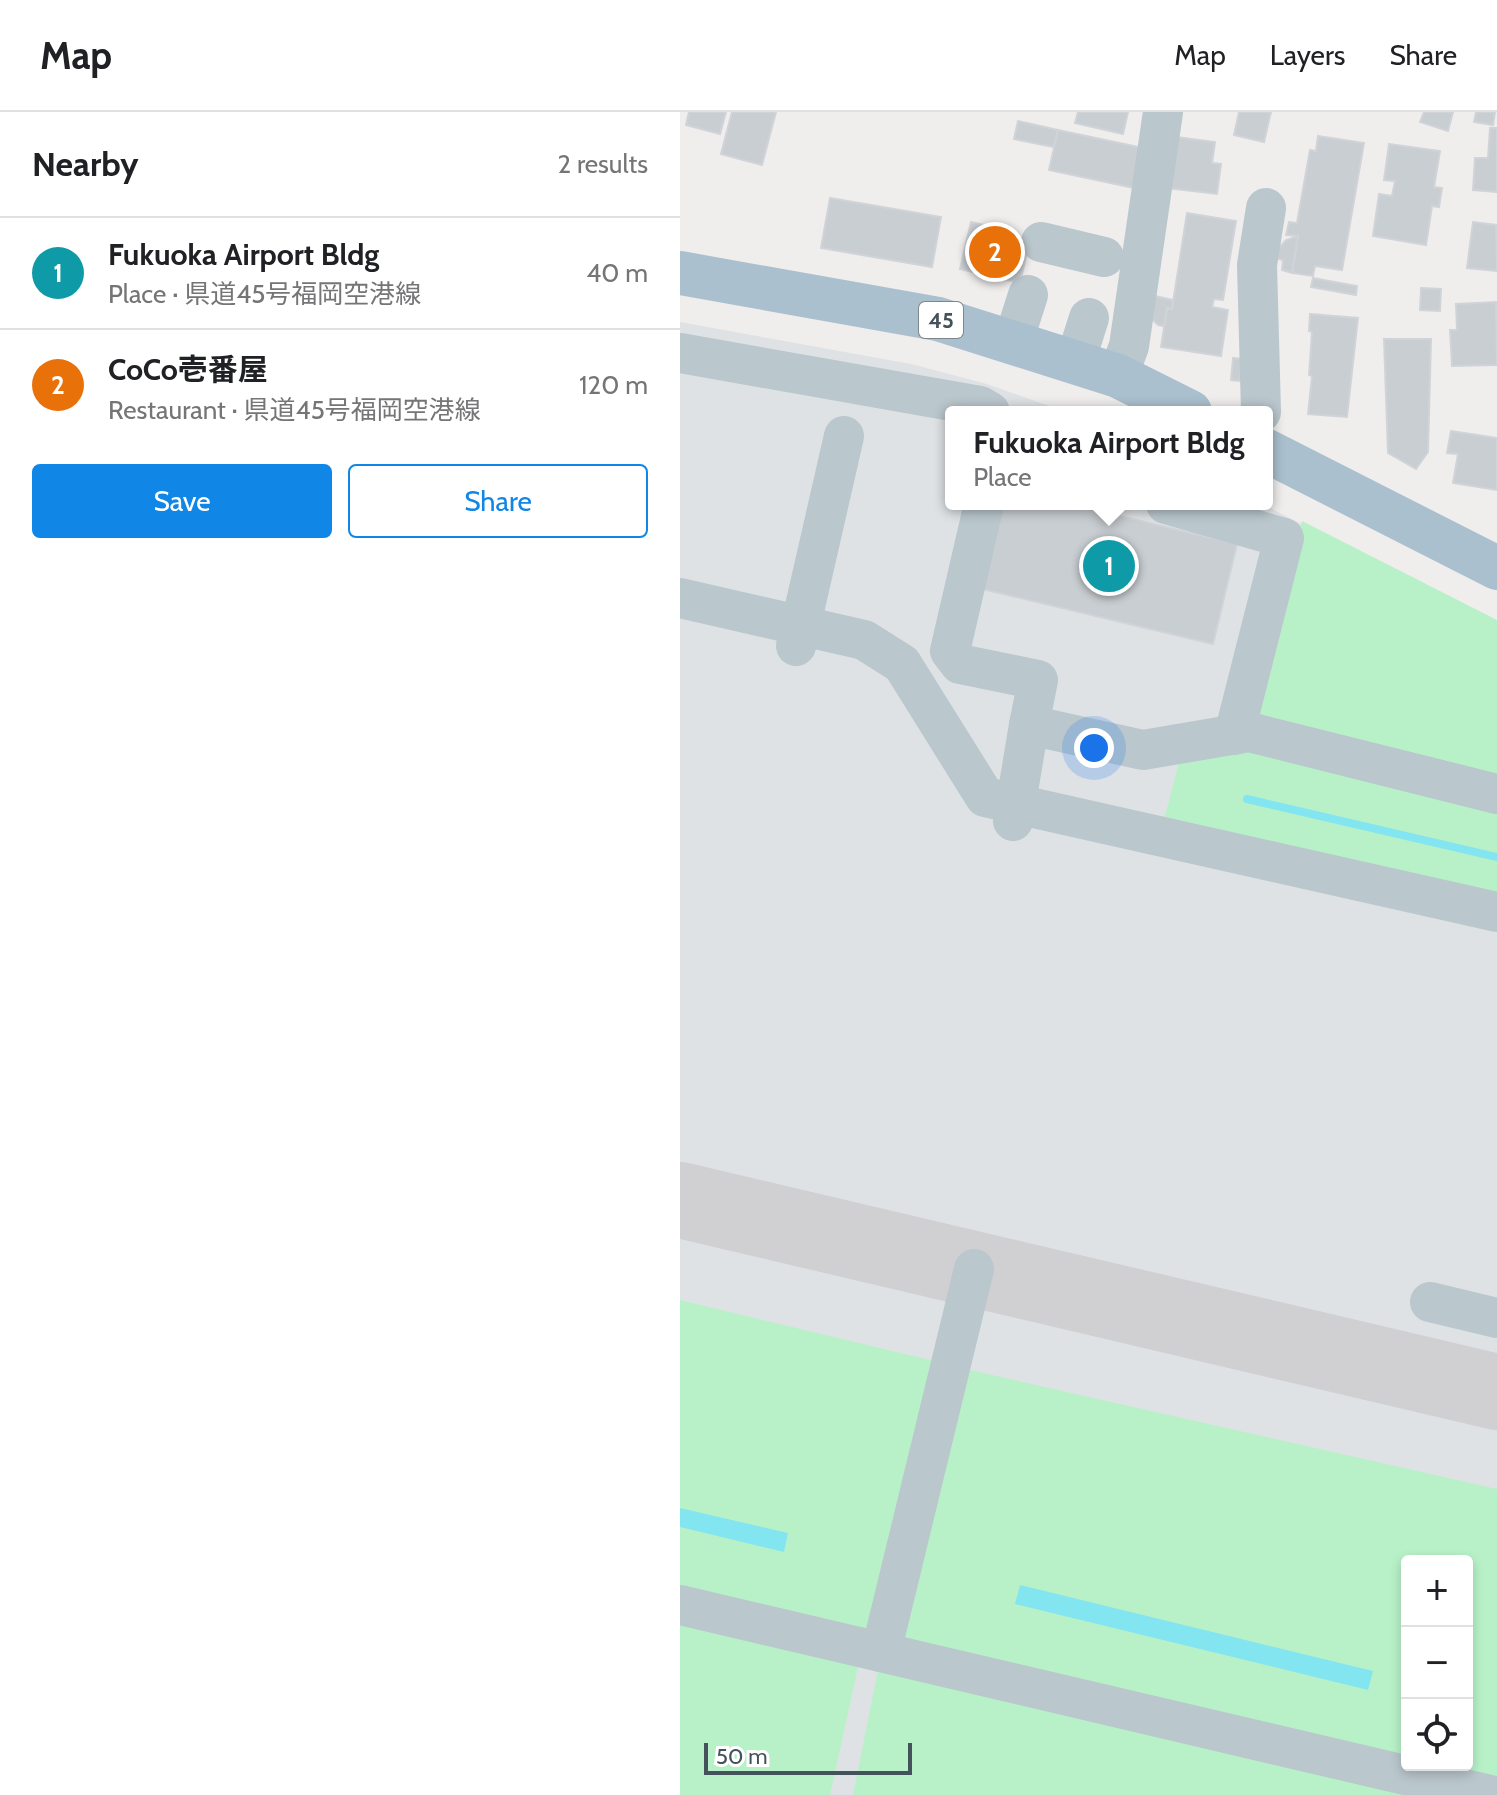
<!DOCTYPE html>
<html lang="en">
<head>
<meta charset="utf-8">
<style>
  body { margin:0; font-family:Cabin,"Noto Sans JP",sans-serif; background:#f2f2f2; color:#202124 }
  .controls { position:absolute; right:24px; bottom:24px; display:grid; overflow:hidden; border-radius:8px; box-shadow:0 4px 12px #0003 }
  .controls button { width:72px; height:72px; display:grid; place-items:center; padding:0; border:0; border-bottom:2px solid #e0e0e0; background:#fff; color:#202124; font:40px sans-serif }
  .scale { position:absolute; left:24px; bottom:20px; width:208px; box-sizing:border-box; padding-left:8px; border:4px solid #44535b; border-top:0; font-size:22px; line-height:28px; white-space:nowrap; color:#44535b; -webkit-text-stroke:6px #fff; paint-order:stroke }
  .you { position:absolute; left:414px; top:636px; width:28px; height:28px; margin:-20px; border:6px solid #fff; border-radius:50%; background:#1a73e8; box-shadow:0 0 0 12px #1a73e833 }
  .badge { display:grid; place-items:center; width:52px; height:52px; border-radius:50%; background:#1086e6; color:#fff; font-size:26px; font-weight:700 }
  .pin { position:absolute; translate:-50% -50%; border:4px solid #fff; box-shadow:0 2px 8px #0006 }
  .popup { position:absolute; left:265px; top:294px; width:328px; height:104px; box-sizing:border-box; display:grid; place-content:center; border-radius:8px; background:#fff; filter:drop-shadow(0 2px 6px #0005); font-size:26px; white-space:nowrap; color:#757577 }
  .popup b { font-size:30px; color:#202124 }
  .popup::after { content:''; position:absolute; left:50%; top:100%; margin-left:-16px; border:16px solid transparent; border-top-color:#fff }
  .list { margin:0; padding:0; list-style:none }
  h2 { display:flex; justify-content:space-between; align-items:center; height:104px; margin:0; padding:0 32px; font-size:34px }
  h2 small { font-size:26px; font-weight:400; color:#757577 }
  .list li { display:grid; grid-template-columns:52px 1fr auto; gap:24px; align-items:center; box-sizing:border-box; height:112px; padding:0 32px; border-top:2px solid #e0e0e0 }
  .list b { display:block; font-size:30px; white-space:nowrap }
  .list p { margin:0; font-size:26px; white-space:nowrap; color:#757577 }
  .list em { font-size:26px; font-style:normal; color:#757577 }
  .actions { display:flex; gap:16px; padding:24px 32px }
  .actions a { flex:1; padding:18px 0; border:2px solid #1086e6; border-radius:8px; text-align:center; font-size:28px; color:#1086e6 }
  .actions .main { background:#1086e6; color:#fff }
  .icon { flex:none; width:44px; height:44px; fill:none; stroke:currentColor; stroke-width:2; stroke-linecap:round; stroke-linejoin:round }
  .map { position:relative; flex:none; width:817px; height:1683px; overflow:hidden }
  header { display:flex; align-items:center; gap:48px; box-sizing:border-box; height:112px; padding:0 40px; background:#fff; border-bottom:2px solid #e0e0e0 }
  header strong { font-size:38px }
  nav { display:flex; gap:44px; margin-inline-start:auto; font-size:28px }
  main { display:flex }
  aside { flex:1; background:#fff }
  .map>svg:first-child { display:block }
  .airport { fill:#dee2e5; fill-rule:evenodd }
  .green { fill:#b8f1c8; fill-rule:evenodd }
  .water { fill:#83e5f0 }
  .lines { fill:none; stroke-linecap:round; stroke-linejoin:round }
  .stream { stroke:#83e5f0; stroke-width:8 }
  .taxiway { stroke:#d0d0d2; stroke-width:76 }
  .building { fill:#c9ced2; stroke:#d0d4d9; stroke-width:2 }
  .minor { stroke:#bac7cd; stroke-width:40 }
  .major { stroke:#abc0ce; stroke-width:44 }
  .labels { text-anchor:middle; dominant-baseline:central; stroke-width:7; stroke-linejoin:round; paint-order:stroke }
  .shield { fill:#fff; stroke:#7c878c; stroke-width:2 }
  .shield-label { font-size:22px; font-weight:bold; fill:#44535b }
</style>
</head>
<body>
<header>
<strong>Map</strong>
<nav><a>Map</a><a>Layers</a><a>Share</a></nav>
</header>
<main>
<aside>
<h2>Nearby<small>2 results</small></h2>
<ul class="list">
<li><span class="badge" style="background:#0f9aa8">1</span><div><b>Fukuoka Airport Bldg</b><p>Place · 県道45号福岡空港線</p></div><em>40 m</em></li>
<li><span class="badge" style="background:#e8710a">2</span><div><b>CoCo壱番屋</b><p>Restaurant · 県道45号福岡空港線</p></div><em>120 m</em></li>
</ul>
<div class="actions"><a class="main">Save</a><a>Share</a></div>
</aside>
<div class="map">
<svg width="817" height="1683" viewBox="0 0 817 1683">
  <rect width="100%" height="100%" fill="#f0eded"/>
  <path class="airport" d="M0 210 231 252 307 272 386 300H271V392H582L817 511V1683H0ZM727 1449H787V1653H727Z"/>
  <g class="green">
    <polygon points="622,409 817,508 817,665 572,606"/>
    <polygon points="566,635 817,697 817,785 483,712 499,650"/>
    <polygon points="0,1188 254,1249 188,1525 0,1482"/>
    <path d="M281 1256 817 1377V1676L211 1529ZM727 1449H787V1653H727Z"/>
    <polygon points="0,1505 180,1546 150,1683 0,1683"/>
    <polygon points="200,1548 770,1683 173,1683"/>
  </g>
  <g class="water">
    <polygon points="0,1396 108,1421 104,1440 0,1415"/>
    <polygon points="340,1473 693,1559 688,1578 335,1492"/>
  </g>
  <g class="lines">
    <polyline class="stream" points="567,687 817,745"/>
    <polyline class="taxiway" points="0,1088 817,1280"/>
  </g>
  <g class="building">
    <polygon points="9,0 46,0 40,22 6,13"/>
    <polygon points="52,0 96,0 82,53 41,42"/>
    <polygon points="398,0 448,0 443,22 395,11"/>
    <polygon points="559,0 591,0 584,30 554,23"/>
    <polygon points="744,0 773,0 768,19 740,10"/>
    <polygon points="796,0 815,0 813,13 794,10"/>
    <polygon points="338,9 378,18 374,35 334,27"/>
    <polygon points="810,16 817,16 817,80 793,78 795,46 808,46"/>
    <polygon points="378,18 468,37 459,77 369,58"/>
    <polygon points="489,24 535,30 532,51 541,52 537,82 477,75"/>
    <polygon points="638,24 684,31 662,158 635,154 633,164 612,161 618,124 606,123 609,110 617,111 630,38 636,39"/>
    <polygon points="709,32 760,39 754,75 762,76 759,95 752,94 746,133 693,124 699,82 712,84 715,69 704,68"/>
    <polygon points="150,86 261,105 252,155 141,136"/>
    <polygon points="507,101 556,109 543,188 534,187 532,195 548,198 541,244 481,235 487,196 492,197"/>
    <polygon points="291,110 316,116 314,126 348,135 340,171 280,157"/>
    <polygon points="793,110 816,113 817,159 787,156"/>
    <polygon points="618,124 612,161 602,158 603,148 591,145 606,128"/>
    <polygon points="633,166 677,174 676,183 631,175"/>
    <polygon points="741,176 761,177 760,199 740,198"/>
    <polygon points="475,184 493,188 492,197 487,196 484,214 478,213 472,207"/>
    <polygon points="816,190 817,253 772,254 770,218 777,218 776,192"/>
    <polygon points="630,202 678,206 667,305 628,302 632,264 629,263 632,220 629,219"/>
    <polygon points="704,227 751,227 748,340 736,357 708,341"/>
    <polygon points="553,246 562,247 560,269 551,268"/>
    <polygon points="771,319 817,326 817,378 773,371 778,342 767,341"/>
    <polygon points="322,392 390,392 557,432 533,532 302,477"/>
  </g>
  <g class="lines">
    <g class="minor">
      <polyline points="361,130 424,145"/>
      <polyline points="333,230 348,183"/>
      <polyline points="0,241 300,294 310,300"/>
      <polyline points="395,250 409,206"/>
      <polyline points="438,264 449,234 483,0"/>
      <polyline points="581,300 577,153 586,96"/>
      <polyline points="304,392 270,539 280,552 358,568 349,613"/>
      <polyline points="486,392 604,426 554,623"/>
      <polyline points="0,486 184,528 222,552 305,685 817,800"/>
      <polyline points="116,534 164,324"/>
      <polyline points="333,709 349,613 463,638 569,620 817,682"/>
      <polyline points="750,1190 817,1206"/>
      <polyline points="0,1493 810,1683"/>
      <polyline points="201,1540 294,1157"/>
    </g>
    <g class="major">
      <polyline points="0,161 258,207 438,264 510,300"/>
      <polyline points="587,339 817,456"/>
    </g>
  </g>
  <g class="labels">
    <rect class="shield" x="239" y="190" width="44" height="36" rx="6"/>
    <g class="shield-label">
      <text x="261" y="208">45</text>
    </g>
  </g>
</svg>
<div class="controls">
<button>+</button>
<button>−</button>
<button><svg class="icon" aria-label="locate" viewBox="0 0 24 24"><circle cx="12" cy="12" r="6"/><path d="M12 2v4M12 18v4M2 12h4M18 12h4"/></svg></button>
</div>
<div class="scale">50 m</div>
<div class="you"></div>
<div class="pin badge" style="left:429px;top:454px;background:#0f9aa8">1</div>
<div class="popup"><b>Fukuoka Airport Bldg</b>Place</div>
<div class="pin badge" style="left:315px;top:140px;background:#e8710a">2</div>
</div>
</main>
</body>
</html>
